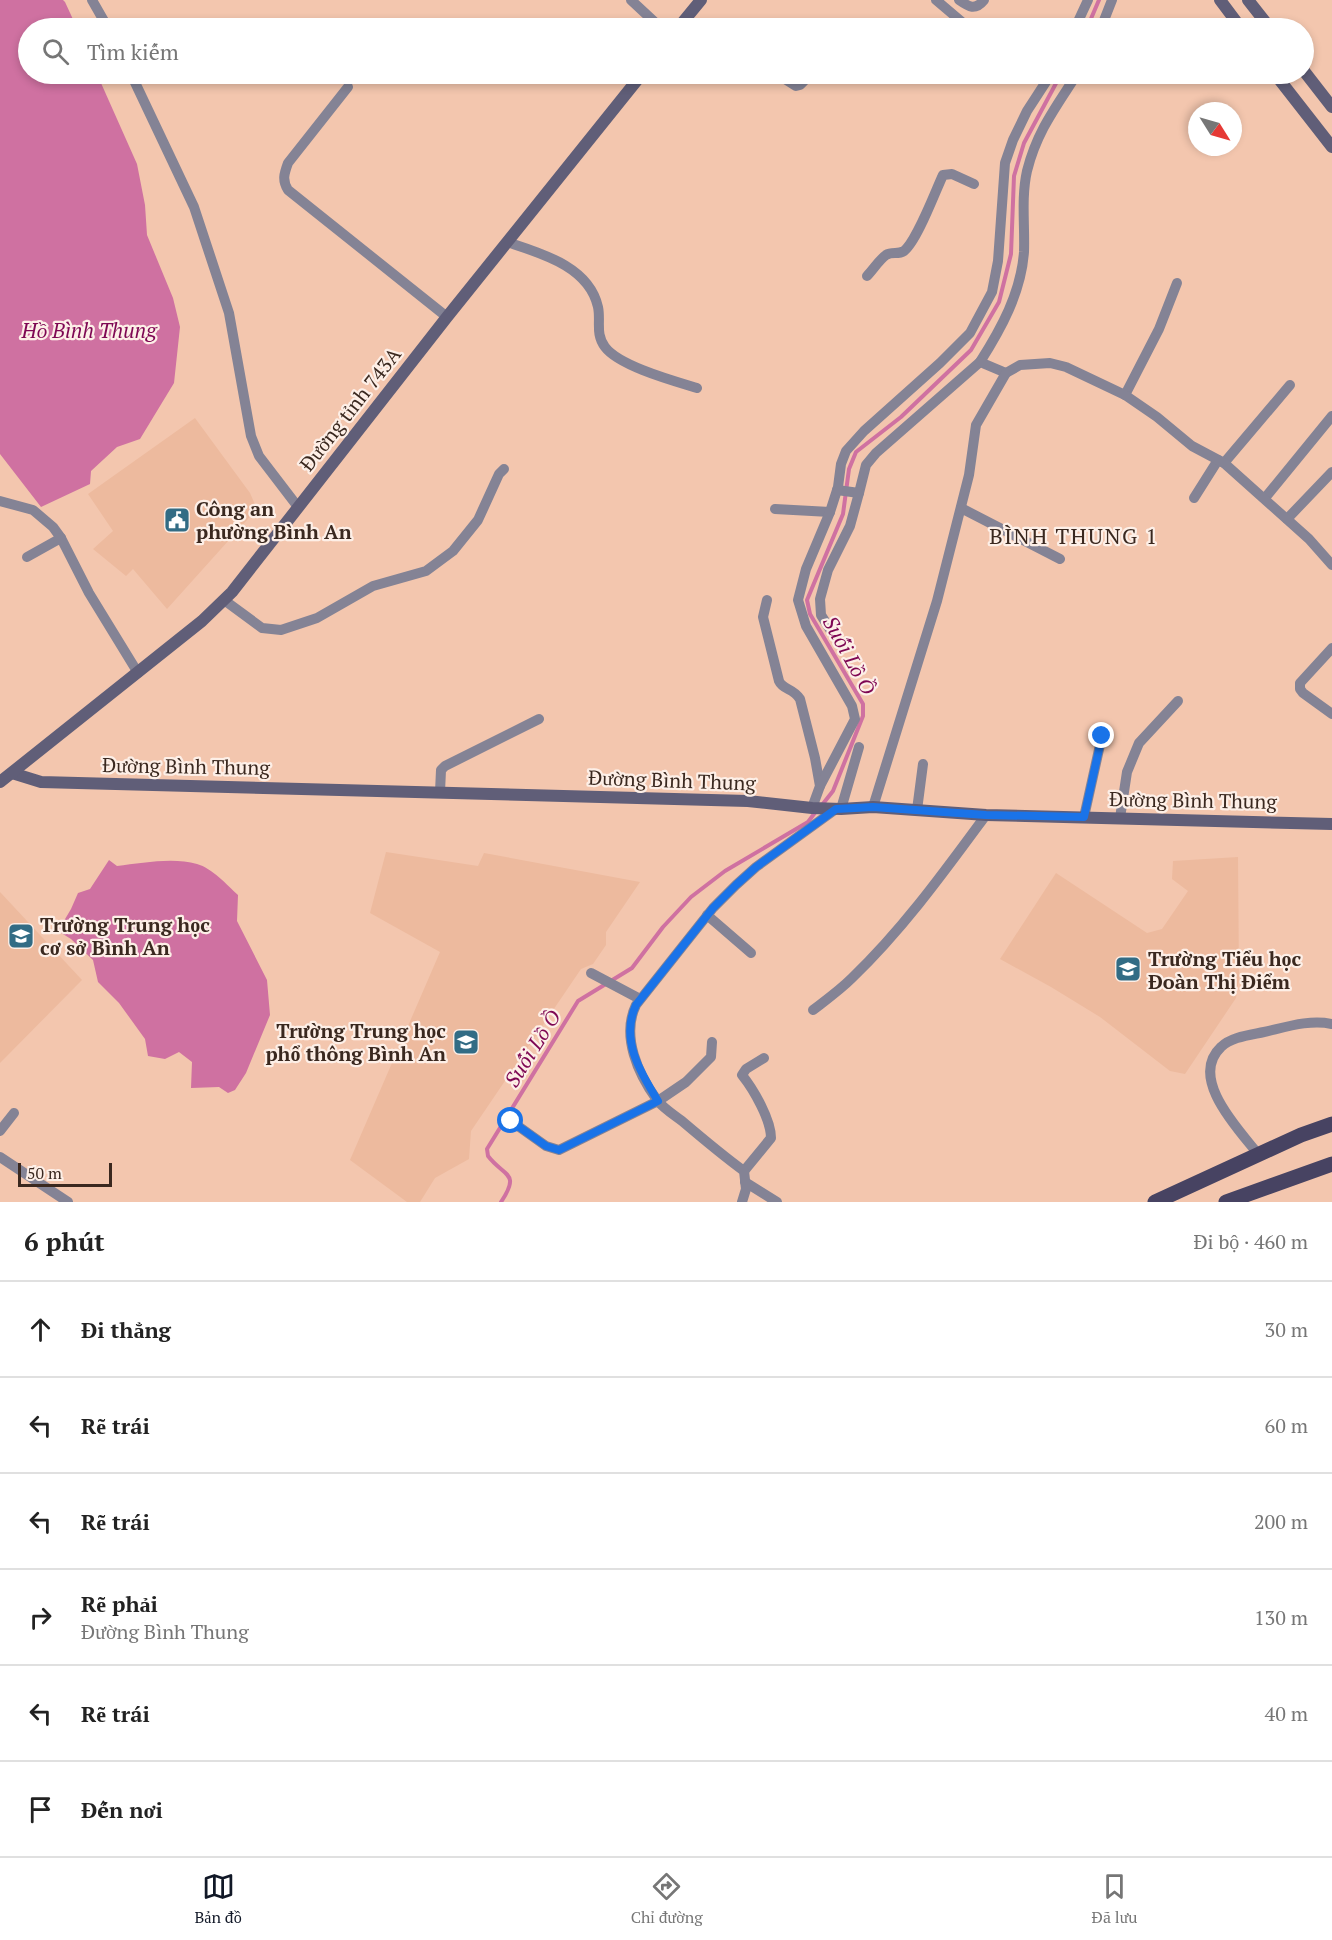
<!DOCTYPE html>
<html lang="vi">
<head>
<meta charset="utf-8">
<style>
  body { margin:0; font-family:"PT Serif",serif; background:#f6f6f6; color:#222 }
  .compass { position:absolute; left:1188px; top:102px; width:54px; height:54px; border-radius:50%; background:#fff; box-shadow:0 3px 9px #0003; rotate:127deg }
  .scale { position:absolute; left:18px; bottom:15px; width:94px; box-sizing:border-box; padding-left:6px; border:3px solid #3a281f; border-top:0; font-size:16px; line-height:21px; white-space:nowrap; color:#3a281f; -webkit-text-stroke:4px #fdefe7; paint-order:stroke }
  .stop { position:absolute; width:18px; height:18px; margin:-14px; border:4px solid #1a73e8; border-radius:50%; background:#fff }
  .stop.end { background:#1a73e8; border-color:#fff; box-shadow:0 2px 6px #0008 }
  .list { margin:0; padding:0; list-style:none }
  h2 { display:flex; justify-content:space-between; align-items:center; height:78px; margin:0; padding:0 24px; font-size:26px }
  h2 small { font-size:20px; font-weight:400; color:#767676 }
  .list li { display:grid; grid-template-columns:39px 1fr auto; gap:18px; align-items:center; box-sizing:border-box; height:96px; padding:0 24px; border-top:2px solid #e0e0e0 }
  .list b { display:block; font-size:22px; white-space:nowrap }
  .list p { margin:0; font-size:20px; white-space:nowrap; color:#767676 }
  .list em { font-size:20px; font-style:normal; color:#767676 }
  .icon { flex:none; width:33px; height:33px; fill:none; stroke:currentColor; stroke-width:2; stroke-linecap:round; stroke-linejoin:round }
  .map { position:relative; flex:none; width:1332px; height:1202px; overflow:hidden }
  .search { position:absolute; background:#fff; box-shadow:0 3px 9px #0003; left:18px; right:18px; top:18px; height:66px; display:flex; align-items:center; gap:15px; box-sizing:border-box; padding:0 21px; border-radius:33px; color:#767676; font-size:22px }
  .sheet { height:654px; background:#fff }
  nav { display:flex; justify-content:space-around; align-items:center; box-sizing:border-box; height:84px; border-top:2px solid #e0e0e0; background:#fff; font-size:16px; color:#767676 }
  nav a { display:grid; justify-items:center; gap:3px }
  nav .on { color:#111827 }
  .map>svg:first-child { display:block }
  .built { fill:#edba9e }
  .water { fill:#cf71a1 }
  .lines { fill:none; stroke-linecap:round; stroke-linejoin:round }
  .stream { stroke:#cf71a1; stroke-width:4 }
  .street { stroke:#848395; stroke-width:10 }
  .secondary { stroke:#605e78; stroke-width:12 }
  .primary { stroke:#474362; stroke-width:15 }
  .route { stroke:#1a73e8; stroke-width:8 }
  .labels { text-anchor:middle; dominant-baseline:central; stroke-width:4.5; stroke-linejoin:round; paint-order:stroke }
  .street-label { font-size:20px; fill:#3a281f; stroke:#fdefe7 }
  .poi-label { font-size:20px; font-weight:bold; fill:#3a281f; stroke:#fdefe7; text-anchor:start }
  .water-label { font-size:21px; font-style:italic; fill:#7e0753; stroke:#fdefe7 }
  .quarter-label { font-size:22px; letter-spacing:1.5px; fill:#3a281f; stroke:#fdefe7 }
</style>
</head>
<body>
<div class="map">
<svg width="1332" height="1202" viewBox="0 0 1332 1202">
  <rect width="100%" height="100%" fill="#f3c6ae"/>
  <g class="built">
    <polygon points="195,418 250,493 257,509 167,609 133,569 126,576 93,549 113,531 88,494"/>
    <polygon points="386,852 478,866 484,853 640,882 606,932 606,945 593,964 581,969 471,1131 469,1159 435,1178 420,1202 407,1202 350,1160 440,952 370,913"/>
    <polygon points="1238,857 1239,979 1236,998 1185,1074 1170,1071 1100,1017 1051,987 1000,959 1056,873 1147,933 1162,929 1188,891 1172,879 1173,861"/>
    <polygon points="0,892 82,980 0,1063"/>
  </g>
  <g class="water">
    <polygon points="0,0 63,0 65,2 77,28 28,28 28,74 97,74 137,164 145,205 147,235 173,298 180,327 174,383 140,439 117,447 91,471 90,484 41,507 0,454"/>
    <path d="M109 860 117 866C142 863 173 857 197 864 212 868 227 885 238 895L237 921 267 980 270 1015 246 1073 235 1090 228 1093 219 1087 191 1088 192 1062 179 1052 165 1059 148 1056 145 1039 119 1003 98 982 93 960 71 939 58 931 71 909 78 893 90 889Z"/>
  </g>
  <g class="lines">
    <g class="stream">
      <polyline points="1087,28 1099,0"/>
      <polyline points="822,805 833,791 863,716 863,704 810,614 807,600 843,514 849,469 856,452 901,417 971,350 999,302 1011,254 1014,176 1024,143 1061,74"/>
      <path d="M501 1202C521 1172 504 1177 488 1156L487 1149 578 1001 632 968 663 927 691 897 725 871 808 822 817 810"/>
    </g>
    <g class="street">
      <polyline points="92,0 108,28"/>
      <polyline points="631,0 661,28"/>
      <polyline points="936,0 969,28"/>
      <path d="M959 0C969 7 975 11 984 0"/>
      <polyline points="1075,28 1088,0"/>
      <polyline points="1101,28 1112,0"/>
      <polyline points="131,74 194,207 229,313 251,436 259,456 298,507"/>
      <polyline points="777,74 796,86 800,85 811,74"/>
      <path d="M348 87 288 163C284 174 282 180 288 190L447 317"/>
      <path d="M507 242C540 253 589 266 598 307 601 321 595 334 605 347 619 366 674 381 697 388"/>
      <path d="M867 276C873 270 879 260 886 255 892 251 898 255 904 251 917 241 935 192 943 175L952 174 974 184"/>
      <path d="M980 362C1001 329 1021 293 1024 252 1025 225 1021 198 1027 171 1037 131 1056 107 1077 74"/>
      <polyline points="1125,395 1159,329 1177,283"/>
      <polyline points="1224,463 1290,385"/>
      <polyline points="859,493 866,465 876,453 980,362 1006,373"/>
      <polyline points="1194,498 1218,460"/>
      <polyline points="1265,498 1332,416"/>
      <polyline points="0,501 33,510 53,527 61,538 89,593 138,673"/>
      <polyline points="961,508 1060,559"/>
      <polyline points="775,509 830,512"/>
      <polyline points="1287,519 1332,472"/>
      <polyline points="27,557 61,538"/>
      <polyline points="224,600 262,628 281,630 317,618 373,586 426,571 453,551 478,520 499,474 504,469"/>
      <path d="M767 600 763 617 779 681C783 690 793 688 800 699L815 758 820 786 812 808"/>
      <polyline points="833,634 821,615 820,599 828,570 850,526 859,493 837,490"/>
      <polyline points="1332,648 1300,683 1300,689 1303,693 1332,714"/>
      <polyline points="820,786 855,719 852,706 806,626 798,600 806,569 830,512 838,487 841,464 846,451 864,431 940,363 970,333 992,292 998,261 1005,163 1013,140 1027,111 1051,74"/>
      <polyline points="440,792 441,770 445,766 539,719"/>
      <polyline points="873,807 937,601 969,475 976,425 1006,373 1020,365 1050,363 1066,367 1125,395 1157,417 1192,446 1224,463 1309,539 1332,565"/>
      <polyline points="841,809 859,747"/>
      <polyline points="917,810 923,764"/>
      <polyline points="1084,817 1102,736"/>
      <polyline points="1120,818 1127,772 1139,743 1178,701"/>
      <polyline points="707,915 751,953"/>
      <polyline points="591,973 640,999"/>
      <path d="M813 1010C826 1000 840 990 852 978 903 929 944 872 986 815"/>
      <polyline points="511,1121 546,1146 559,1150 658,1101 686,1082 711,1057 712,1042"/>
      <polyline points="0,1131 14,1113"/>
      <path d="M1258 1154C1239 1130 1188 1078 1221 1047 1231 1037 1250 1035 1264 1032 1286 1027 1310 1019 1332 1024"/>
      <polyline points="0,1157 68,1202"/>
      <path d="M744 1171 771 1138C771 1120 754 1090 742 1075L746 1069 764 1058"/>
      <polyline points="745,1182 777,1202"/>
      <path d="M742 1202 746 1189 744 1171C722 1155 702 1138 682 1121 674 1115 663 1108 657 1100 638 1074 621 1036 636 1005L713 908 736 885 756 867 836 809"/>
    </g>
    <g class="secondary">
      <polyline points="1220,0 1241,28"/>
      <polyline points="1248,0 1270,28"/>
      <polyline points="678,28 701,0"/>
      <polyline points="1304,71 1332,107"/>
      <polyline points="1275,74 1332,147"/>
      <polyline points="12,773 41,782 78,783 748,801 812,808 841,809 873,807 986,815 1332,824"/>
      <polyline points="0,782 202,621 232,592 447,317 642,74"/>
    </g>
    <g class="primary">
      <polyline points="1155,1202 1301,1135 1332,1124"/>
      <polyline points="1226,1202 1332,1164"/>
    </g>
  </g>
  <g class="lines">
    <path class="route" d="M511 1121 546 1146 559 1150 658 1101C640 1072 620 1039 636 1005L713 908 736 885 756 867 836 809 873 807 986 815 1084 817 1102 736"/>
  </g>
  <defs>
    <symbol id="civic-square" viewBox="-11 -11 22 22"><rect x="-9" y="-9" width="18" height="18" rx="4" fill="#326c85" stroke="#fdefe7"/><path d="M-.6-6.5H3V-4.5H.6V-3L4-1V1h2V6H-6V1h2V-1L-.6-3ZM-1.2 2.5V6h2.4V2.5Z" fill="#fff"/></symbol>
    <symbol id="school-square" viewBox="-11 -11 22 22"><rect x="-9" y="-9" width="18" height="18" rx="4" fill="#326c85" stroke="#fdefe7"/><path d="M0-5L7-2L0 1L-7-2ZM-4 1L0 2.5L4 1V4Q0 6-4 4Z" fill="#fff"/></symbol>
  </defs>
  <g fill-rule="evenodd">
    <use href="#civic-square" x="162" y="505" width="30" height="30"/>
    <use href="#school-square" x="6" y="921" width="30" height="30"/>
    <use href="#school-square" x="1113" y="954" width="30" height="30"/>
    <use href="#school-square" x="451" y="1027" width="30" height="30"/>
  </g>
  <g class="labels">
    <g class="street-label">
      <text transform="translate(350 409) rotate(-52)">Đường tỉnh 743A</text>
      <text transform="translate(186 766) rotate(1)">Đường Bình Thung</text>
      <text transform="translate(672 780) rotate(2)">Đường Bình Thung</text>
      <text transform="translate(1193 800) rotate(1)">Đường Bình Thung</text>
    </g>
    <g class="poi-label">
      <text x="196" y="508">Công an<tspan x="196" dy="23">phường Bình An</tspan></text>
      <text x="40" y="924">Trường Trung học<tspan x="40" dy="23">cơ sở Bình An</tspan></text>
      <text x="1148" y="958">Trường Tiểu học<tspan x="1148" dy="23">Đoàn Thị Điểm</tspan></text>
      <text x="446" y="1030" text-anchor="end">Trường Trung học<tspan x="446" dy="23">phổ thông Bình An</tspan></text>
    </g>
    <g class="water-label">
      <text x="89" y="330">Hồ Bình Thung</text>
      <text transform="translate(850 655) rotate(61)">Suối Lồ Ồ</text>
      <text transform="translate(532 1048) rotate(-58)">Suối Lồ Ồ</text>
    </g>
    <g class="quarter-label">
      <text x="1074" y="535">BÌNH THUNG 1</text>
    </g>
  </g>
</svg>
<svg class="compass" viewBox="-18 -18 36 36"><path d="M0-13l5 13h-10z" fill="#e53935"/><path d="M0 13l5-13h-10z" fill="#767676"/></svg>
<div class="scale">50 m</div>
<div class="stop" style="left:511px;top:1121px"></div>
<div class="stop end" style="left:1102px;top:736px"></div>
<div class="search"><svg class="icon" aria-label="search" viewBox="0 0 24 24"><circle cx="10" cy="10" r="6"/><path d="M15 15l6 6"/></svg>Tìm kiếm</div>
</div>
<section class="sheet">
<h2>6 phút<small>Đi bộ · 460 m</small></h2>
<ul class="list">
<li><svg class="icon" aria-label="ahead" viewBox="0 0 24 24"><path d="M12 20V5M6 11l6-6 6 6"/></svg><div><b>Đi thẳng</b></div><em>30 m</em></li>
<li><svg class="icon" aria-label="left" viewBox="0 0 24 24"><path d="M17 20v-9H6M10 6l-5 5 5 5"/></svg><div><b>Rẽ trái</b></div><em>60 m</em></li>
<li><svg class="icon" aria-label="left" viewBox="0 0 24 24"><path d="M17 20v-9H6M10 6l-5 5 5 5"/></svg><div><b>Rẽ trái</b></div><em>200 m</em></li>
<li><svg class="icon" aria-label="right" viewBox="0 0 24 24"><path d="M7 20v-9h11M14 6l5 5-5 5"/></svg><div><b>Rẽ phải</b><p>Đường Bình Thung</p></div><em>130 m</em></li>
<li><svg class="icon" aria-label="left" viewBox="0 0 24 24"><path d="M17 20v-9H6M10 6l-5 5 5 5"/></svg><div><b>Rẽ trái</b></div><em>40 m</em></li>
<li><svg class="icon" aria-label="arrive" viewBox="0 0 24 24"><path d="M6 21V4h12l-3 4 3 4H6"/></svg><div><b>Đến nơi</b></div></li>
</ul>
</section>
<nav>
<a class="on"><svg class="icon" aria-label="map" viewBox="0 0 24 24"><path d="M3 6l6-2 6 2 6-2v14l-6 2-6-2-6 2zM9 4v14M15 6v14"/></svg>Bản đồ</a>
<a><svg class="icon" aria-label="directions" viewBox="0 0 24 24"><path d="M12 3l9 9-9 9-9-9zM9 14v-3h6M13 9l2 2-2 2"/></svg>Chỉ đường</a>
<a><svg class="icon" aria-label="saved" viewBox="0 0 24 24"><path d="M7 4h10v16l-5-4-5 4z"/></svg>Đã lưu</a>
</nav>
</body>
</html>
